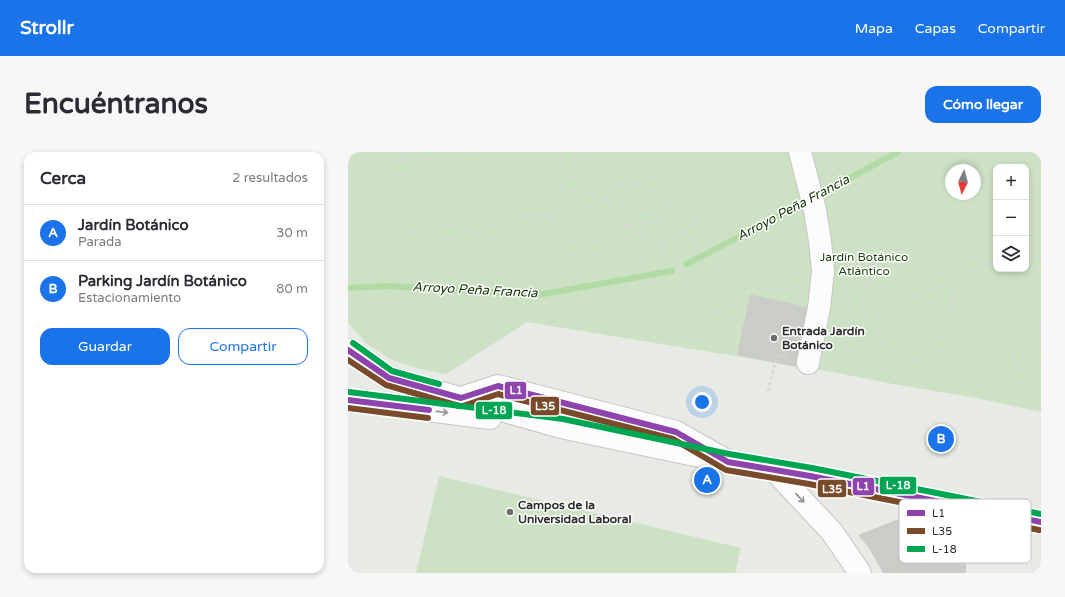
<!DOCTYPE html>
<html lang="es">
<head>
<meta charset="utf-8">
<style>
  body { margin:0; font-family:"Varela Round",sans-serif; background:#f7f7f7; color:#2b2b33 }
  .controls { position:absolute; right:12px; top:12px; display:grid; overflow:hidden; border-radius:8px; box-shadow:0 2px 6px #0003 }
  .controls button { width:36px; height:36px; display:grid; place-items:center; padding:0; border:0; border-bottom:1px solid #e1e1e2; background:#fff; color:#2b2b33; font:20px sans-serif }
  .compass { position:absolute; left:597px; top:12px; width:36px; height:36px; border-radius:50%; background:#fff; box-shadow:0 2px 6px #0003; rotate:186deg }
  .you { position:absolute; left:354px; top:250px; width:14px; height:14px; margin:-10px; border:3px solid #fff; border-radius:50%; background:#1a73e8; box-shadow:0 0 0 6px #1a73e833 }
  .badge { display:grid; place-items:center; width:26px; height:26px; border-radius:50%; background:#1a73e8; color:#fff; font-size:13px; font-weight:700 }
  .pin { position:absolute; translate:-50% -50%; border:2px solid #fff; box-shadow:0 1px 4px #0006 }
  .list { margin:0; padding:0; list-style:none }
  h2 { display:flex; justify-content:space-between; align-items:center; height:52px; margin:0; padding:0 16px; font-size:17px }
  h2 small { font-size:13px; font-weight:400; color:#7c7c81 }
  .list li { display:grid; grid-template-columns:26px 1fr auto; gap:12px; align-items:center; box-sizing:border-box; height:56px; padding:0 16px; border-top:1px solid #e1e1e2 }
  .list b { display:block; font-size:15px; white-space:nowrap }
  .list p { margin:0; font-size:13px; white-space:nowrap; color:#7c7c81 }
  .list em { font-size:13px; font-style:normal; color:#7c7c81 }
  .actions { display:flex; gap:8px; padding:12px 16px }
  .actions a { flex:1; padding:9px 0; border:1px solid #1a73e8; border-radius:12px; text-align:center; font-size:14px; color:#1a73e8 }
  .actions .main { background:#1a73e8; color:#fff }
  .icon { flex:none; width:22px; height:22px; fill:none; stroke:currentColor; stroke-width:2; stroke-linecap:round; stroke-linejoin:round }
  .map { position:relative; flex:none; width:693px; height:421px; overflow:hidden; border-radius:12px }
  header { display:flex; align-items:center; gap:24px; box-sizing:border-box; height:56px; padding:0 20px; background:#1a73e8; color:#fff }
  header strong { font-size:19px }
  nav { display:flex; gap:22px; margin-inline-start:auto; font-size:14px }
  .intro { display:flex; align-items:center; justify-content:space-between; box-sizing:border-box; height:96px; padding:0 24px }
  h1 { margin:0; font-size:28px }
  .button { padding:10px 18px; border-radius:12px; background:#1a73e8; color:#fff; font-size:14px; font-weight:700 }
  main { display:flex; gap:24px; padding:0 24px }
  aside { flex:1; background:#fff; border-radius:12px; box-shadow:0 2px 6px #0003 }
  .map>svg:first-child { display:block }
  .green { fill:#cde2c5; fill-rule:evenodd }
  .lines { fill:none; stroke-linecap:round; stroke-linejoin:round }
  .stream { stroke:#b2daa4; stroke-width:6 }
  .building { fill:#caccc8 }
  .minor-casing { stroke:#c5c7c4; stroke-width:24 }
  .highway-casing { stroke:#c5c7c4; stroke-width:24 }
  .path { stroke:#d4d6d4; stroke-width:2.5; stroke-dasharray:3 3; stroke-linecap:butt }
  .minor { stroke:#fbfcfb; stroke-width:22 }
  .highway { stroke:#fbfcfb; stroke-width:22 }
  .bus-1-casing { stroke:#fff; stroke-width:9 }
  .bus-2-casing { stroke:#fff; stroke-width:9 }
  .bus-3-casing { stroke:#fff; stroke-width:9 }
  .bus-1 { stroke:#8e44ad; stroke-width:6 }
  .bus-2 { stroke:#7a4b2a; stroke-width:6 }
  .bus-3 { stroke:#00a651; stroke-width:6 }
  .oneway { stroke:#929492 }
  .poi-dot { fill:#6c6f6b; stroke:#fff; stroke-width:1.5 }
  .labels { text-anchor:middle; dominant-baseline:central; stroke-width:3; stroke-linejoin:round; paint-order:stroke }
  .park-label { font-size:12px; fill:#1f4310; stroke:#fff }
  .poi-label { font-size:12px; font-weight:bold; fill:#2a2d29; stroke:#fff; text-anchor:start }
  .water-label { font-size:13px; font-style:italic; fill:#113501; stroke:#fff }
  .key { fill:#fff; stroke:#bfc0bf; stroke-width:1 }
  .key-label { font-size:11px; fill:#2a2d29 }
  .line-badge { stroke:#fff; stroke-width:1.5 }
  .badge-label { font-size:11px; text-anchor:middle; font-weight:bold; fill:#fff }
</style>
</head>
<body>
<header>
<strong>Strollr</strong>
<nav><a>Mapa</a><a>Capas</a><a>Compartir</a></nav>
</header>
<div class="intro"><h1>Encuéntranos</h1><a class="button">Cómo llegar</a></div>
<main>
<aside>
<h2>Cerca<small>2 resultados</small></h2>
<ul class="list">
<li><span class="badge">A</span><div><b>Jardín Botánico</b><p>Parada</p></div><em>30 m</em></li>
<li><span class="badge">B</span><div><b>Parking Jardín Botánico</b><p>Estacionamiento</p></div><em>80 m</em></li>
</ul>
<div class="actions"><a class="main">Guardar</a><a>Compartir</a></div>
</aside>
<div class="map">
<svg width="693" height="421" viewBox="0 0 693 421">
  <rect width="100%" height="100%" fill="#e7eae5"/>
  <g class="green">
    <path d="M4 0H693V260L623 245 545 232 484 220 179 170 98 222 72 217 44 208 19 192 0 171V14ZM648 15H678V117H648ZM603 18H627V42H603Z"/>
    <polygon points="91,324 393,396 387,421 68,421"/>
  </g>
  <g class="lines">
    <g class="stream">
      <polyline points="468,44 550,0"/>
      <polyline points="339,112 460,48"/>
      <polyline points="0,136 39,134 190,143 324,119"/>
    </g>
  </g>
  <g class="building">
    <polygon points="402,142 459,155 448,209 448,215 389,203"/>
    <polygon points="576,362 580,389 618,389 618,421 535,421 521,396 510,383 556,365"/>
  </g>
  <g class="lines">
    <defs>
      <g id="minor">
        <polyline points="452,0 467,58 472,89 475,119 471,156 460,211"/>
        <polyline points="113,246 150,234 328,280 376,307"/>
        <polyline points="426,318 484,380 512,421"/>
      </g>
      <g id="highway">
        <polyline points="0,198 41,226 213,275 380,310 462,324 693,370"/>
        <polyline points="0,248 142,266"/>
      </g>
    </defs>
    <use href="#minor" class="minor-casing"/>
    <use href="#highway" class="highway-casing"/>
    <g class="path">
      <polyline points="55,0 58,9"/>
      <polyline points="227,0 226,14 215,28 213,37 228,39 258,46"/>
      <polyline points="382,0 394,4 409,4 431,2"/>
      <polyline points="45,9 58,9 135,0"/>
      <polyline points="656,15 680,0"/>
      <polyline points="627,35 648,20"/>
      <polyline points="280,74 293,70 309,71 316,64 317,50 308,40 288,30 275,29 265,34 258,46 270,70 280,74 294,83 315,100 370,162 396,169"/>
      <path d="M40 80H61L103 88 162 66H177L188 62 201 63C203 70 206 76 212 82 218 89 238 95 247 90 256 86 263 77 270 70"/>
      <polyline points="309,95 347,72 344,55 334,50 317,50"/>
      <polyline points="678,107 693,105"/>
      <polyline points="495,117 513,118 537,108 587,63 617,42"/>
      <polyline points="513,118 524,130 541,140 568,143 602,131 617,121 634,115 648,112"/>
      <polyline points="524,130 516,137 515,148 516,162 539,196 558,205 570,207 577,206 586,200 593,198 604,196 608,191 608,174 607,161 602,147 602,131"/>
      <polyline points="370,162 386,141 403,135 423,138 454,135"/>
      <polyline points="693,171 679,183 669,193 664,207 667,214 677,219 693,219"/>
      <path d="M693 183C685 191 675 196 675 208L684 211H693"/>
      <polyline points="688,201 693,196"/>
      <polyline points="420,239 427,211 430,204 440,206"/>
    </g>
    <use href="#minor" class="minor"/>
    <use href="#highway" class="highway"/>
    <defs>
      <g id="bus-1">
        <polyline points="0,198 41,226 113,246 150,234 328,280 380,310 462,324 693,370"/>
        <polyline points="0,248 81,258"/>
      </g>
      <g id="bus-2">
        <polyline points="0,208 38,233 111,254 115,254 150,242 325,287 378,318 461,332 691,378"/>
        <polyline points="0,256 80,266"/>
      </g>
      <g id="bus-3">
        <polyline points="5,191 44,219 91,232"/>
        <polyline points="1,240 215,267 381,302 464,316 693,362"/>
      </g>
    </defs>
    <use href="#bus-1" class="bus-1-casing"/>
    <use href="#bus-2" class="bus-2-casing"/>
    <use href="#bus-3" class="bus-3-casing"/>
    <use href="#bus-1" class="bus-1"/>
    <use href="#bus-2" class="bus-2"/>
    <use href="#bus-3" class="bus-3"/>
  </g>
  <defs><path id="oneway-shaft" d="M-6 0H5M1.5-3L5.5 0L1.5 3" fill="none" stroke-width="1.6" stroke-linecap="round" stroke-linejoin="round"/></defs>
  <g class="oneway">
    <use href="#oneway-shaft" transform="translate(94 260) rotate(7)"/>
    <use href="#oneway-shaft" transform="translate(452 346) rotate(47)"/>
  </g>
  <g class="poi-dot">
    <circle cx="426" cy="186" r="4"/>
    <circle cx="162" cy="360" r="4"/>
  </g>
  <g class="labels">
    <g class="park-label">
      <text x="516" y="105">Jardín Botánico<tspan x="516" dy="14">Atlántico</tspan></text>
    </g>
    <g class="poi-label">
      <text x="434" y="179">Entrada Jardín<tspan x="434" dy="14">Botánico</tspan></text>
      <text x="170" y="353">Campos de la<tspan x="170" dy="14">Universidad Laboral</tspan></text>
    </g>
    <g class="water-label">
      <text transform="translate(445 56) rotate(-28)">Arroyo Peña Francia</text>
      <text transform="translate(127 138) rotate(3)">Arroyo Peña Francia</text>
    </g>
  </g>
  <rect x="551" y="347" width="132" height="64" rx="6" class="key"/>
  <rect x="559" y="358" width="18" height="6" fill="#8e44ad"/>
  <rect x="559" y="376" width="18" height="6" fill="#7a4b2a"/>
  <rect x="559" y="394" width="18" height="6" fill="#00a651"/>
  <g class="key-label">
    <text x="584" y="365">L1</text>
    <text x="584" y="383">L35</text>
    <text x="584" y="401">L-18</text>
  </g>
  <g class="line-badge">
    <rect x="156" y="229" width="23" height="19" rx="4" fill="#8e44ad"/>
    <rect x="182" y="244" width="30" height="20" rx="4" fill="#7a4b2a"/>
    <rect x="127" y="249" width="38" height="19" rx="4" fill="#00a651"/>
    <rect x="531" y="324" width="38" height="19" rx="4" fill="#00a651"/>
    <rect x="504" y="325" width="23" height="19" rx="4" fill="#8e44ad"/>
    <rect x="469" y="327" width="30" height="19" rx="4" fill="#7a4b2a"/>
  </g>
  <g class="badge-label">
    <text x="168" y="242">L1</text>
    <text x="197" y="258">L35</text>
    <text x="146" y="262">L-18</text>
    <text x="550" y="337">L-18</text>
    <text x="515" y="338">L1</text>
    <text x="484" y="341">L35</text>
  </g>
</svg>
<div class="controls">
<button>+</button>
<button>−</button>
<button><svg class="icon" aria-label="layers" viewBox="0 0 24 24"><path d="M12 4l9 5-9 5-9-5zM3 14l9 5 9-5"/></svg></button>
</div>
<svg class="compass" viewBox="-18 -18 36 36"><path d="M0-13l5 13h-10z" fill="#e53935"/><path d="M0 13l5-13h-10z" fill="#7c7c81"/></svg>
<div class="you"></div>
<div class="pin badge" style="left:359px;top:328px">A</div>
<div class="pin badge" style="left:593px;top:287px">B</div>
</div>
</main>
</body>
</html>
